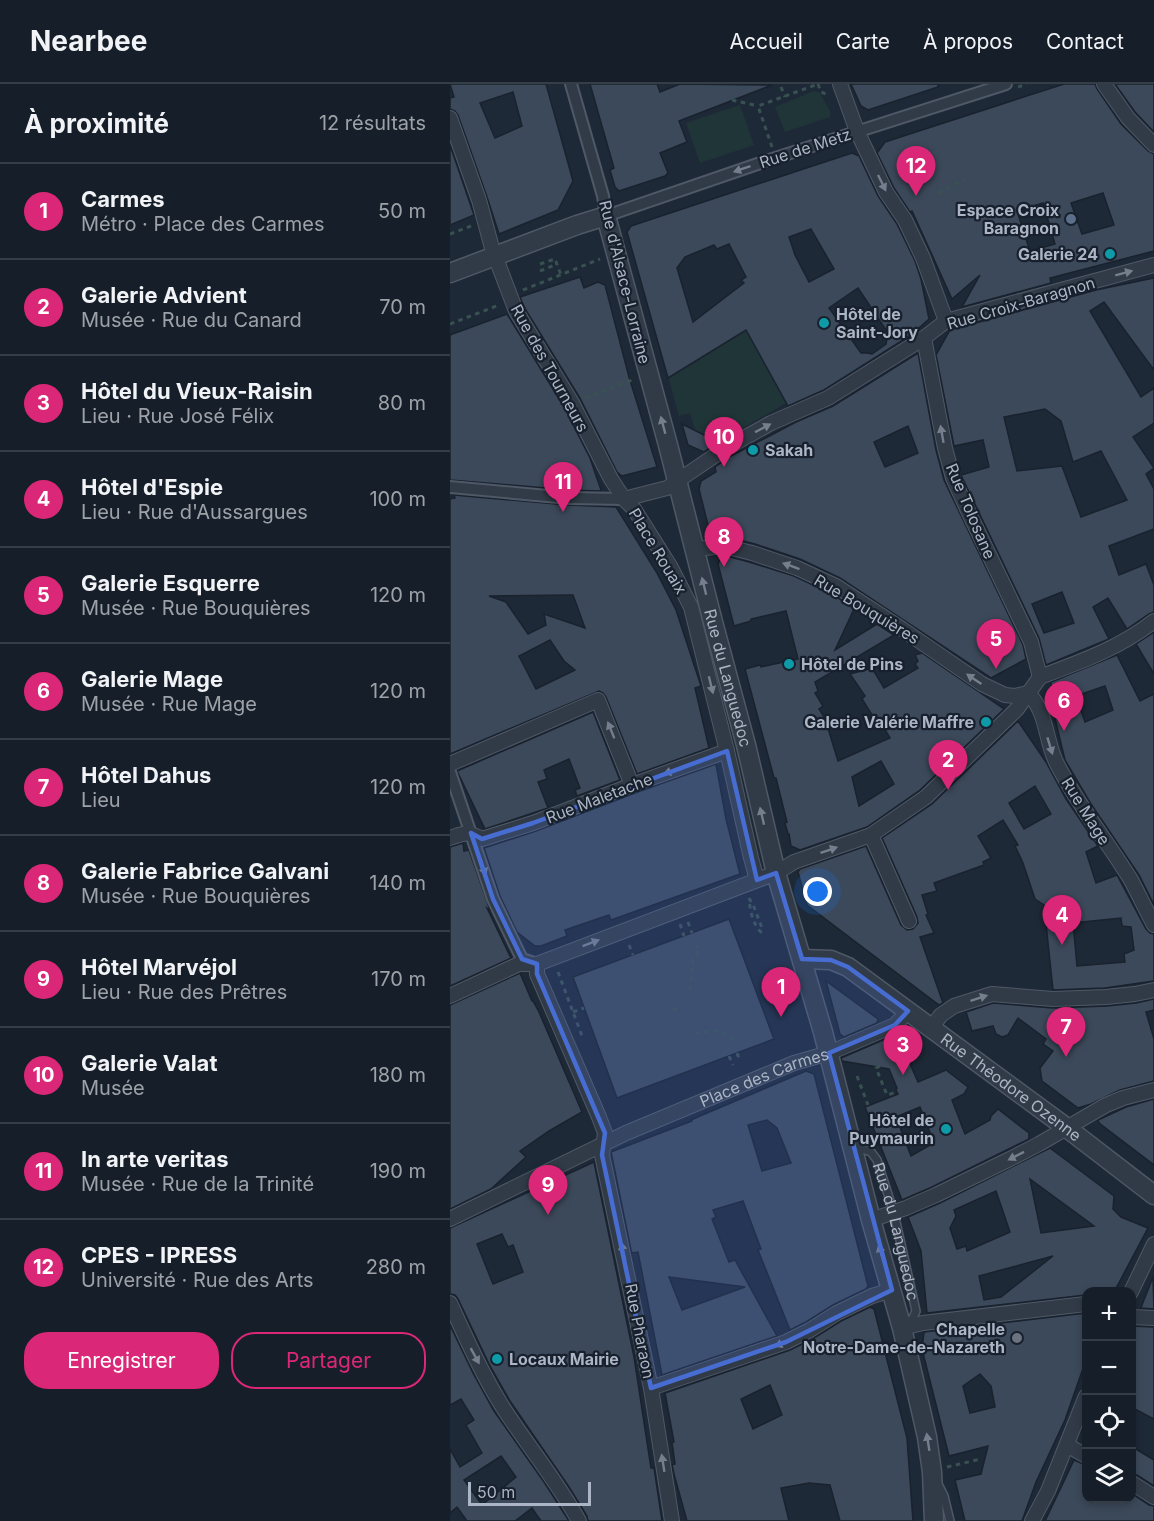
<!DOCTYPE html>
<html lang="fr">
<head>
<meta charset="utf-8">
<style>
  body { margin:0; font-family:Inter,sans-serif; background:#1f2731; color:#f1f3f6 }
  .controls { position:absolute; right:18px; bottom:18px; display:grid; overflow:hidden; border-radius:12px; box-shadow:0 3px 9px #0003 }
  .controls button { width:54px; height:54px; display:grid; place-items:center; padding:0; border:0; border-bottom:2px solid #353d46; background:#161f29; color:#f1f3f6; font:30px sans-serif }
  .scale { position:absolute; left:18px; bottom:15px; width:123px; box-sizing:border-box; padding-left:6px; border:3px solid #abb5c5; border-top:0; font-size:16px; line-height:21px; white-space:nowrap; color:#abb5c5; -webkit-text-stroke:4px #17202c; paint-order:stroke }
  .you { position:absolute; left:368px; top:808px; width:21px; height:21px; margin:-15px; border:4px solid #fff; border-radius:50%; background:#1a73e8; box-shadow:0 0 0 9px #1a73e833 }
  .badge { display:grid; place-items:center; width:39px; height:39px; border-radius:50%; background:#db2777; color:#fff; font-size:20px; font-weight:700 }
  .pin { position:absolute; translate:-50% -50px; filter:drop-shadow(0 2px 3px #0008) }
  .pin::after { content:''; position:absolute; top:32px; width:21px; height:18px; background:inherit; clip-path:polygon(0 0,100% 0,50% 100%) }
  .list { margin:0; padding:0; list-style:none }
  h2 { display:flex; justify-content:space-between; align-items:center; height:78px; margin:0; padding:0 24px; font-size:26px }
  h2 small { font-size:20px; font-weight:400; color:#9ea2a8 }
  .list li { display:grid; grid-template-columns:39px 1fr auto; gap:18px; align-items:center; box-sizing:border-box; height:96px; padding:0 24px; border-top:2px solid #353d46 }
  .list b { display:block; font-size:22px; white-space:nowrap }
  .list p { margin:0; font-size:20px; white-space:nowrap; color:#9ea2a8 }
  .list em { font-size:20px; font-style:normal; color:#9ea2a8 }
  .actions { display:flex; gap:12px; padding:18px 24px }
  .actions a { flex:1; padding:14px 0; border:2px solid #db2777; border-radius:24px; text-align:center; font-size:21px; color:#db2777 }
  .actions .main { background:#db2777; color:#fff }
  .icon { flex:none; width:33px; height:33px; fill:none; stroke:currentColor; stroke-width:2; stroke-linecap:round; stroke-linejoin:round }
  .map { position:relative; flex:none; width:704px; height:1437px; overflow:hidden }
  header { display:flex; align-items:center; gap:36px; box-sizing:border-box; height:84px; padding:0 30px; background:#161f29; border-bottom:2px solid #353d46 }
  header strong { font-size:28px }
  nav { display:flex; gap:33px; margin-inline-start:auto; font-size:21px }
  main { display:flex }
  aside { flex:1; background:#161f29 }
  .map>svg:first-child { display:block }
  .green { fill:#203538 }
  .building { fill:#3c495a; stroke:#19222e; stroke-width:1.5; fill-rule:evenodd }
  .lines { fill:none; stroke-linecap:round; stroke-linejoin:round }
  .service-casing { stroke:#4f5866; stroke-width:10 }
  .pedestrian-casing { stroke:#4f5866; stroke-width:14 }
  .minor-casing { stroke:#4f5866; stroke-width:16 }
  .tertiary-casing { stroke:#4f5866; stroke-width:21 }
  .path { stroke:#3a5152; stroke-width:3; stroke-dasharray:4.5 4.5; stroke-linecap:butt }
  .service { stroke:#313b47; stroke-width:7 }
  .pedestrian { stroke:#313b47; stroke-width:10 }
  .minor { stroke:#313b47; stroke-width:14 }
  .tertiary { stroke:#313b47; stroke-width:18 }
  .oneway { fill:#747e8c }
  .marked { fill:#486dd2; fill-opacity:0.2; stroke:#486dd2; stroke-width:4.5; stroke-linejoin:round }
  .service-dot { fill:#5c6f8a; stroke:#17202c; stroke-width:2 }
  .culture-dot { fill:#0f9aa8; stroke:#17202c; stroke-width:2 }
  .worship-dot { fill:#6b7280; stroke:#17202c; stroke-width:2 }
  .labels { text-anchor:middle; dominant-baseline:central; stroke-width:4.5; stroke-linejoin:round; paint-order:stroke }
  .street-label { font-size:16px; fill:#abb5c5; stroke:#17202c }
  .poi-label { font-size:16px; font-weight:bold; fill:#abb5c5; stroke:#17202c; text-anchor:end }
</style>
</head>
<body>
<header>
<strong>Nearbee</strong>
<nav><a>Accueil</a><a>Carte</a><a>À propos</a><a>Contact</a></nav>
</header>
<main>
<aside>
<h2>À proximité<small>12 résultats</small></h2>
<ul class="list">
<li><span class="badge">1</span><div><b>Carmes</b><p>Métro · Place des Carmes</p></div><em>50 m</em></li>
<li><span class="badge">2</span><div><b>Galerie Advient</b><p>Musée · Rue du Canard</p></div><em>70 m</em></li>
<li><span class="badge">3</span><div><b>Hôtel du Vieux-Raisin</b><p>Lieu · Rue José Félix</p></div><em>80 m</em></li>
<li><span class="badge">4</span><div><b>Hôtel d'Espie</b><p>Lieu · Rue d'Aussargues</p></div><em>100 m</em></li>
<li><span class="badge">5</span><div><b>Galerie Esquerre</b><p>Musée · Rue Bouquières</p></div><em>120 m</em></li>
<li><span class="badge">6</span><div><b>Galerie Mage</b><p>Musée · Rue Mage</p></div><em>120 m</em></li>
<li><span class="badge">7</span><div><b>Hôtel Dahus</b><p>Lieu</p></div><em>120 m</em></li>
<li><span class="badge">8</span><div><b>Galerie Fabrice Galvani</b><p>Musée · Rue Bouquières</p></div><em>140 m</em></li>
<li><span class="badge">9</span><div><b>Hôtel Marvéjol</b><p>Lieu · Rue des Prêtres</p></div><em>170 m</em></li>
<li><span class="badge">10</span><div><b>Galerie Valat</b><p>Musée</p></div><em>180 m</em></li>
<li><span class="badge">11</span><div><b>In arte veritas</b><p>Musée · Rue de la Trinité</p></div><em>190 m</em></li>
<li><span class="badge">12</span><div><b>CPES - IPRESS</b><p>Université · Rue des Arts</p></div><em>280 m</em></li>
</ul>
<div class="actions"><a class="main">Enregistrer</a><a>Partager</a></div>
</aside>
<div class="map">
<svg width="704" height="1437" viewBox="0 0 704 1437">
  <rect width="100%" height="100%" fill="#1e2937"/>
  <g class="green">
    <polygon points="364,7 370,9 380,27 380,33 335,48 325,23"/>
    <polygon points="290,21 304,61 250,79 236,39"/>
    <polygon points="296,246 336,319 279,352 273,343 258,353 245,346 240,329 229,332 218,292 221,292"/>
  </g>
  <g class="building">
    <path d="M0 0H96L123 97 108 126 49 150 37 113 8 31 5 27 0 25V14L4 13ZM63 8 72 42 45 54 30 19Z"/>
    <polygon points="140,0 207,0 210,8 230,0 322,1 229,37 237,58 210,69 218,89 215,92 169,107 165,103 160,86 164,84"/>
    <polygon points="401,0 488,0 488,3 418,26 411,22"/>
    <path d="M614 0H645L647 5 671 40 698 67 704 70V167L600 194 601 199 512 223 530 191 502 215 462 127 460 128 444 104 427 69 435 58ZM653 109 664 141 632 150 621 119ZM593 119 605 160 580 167 567 127Z"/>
    <polygon points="665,0 704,0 704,48 685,28"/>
    <polygon points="0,61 24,131 0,141"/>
    <path d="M402 69 409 72 428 112 447 140 465 177 471 195 479 235 461 251 374 306 338 322 296 246 218 294 177 148 181 142ZM361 145 384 185 359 198 345 171 339 153ZM279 160 296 193 291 196 294 199 243 238 227 184 235 173 264 161 267 165ZM408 204 438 249 436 260 422 270 417 269H411L379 224Z"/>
    <polygon points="130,193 134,204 148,198 155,201 179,293 207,383 172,392 167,388 130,314 74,223 70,213"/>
    <path d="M704 194V286L654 218 640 227 691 313 704 304V339L683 353 704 384 696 390 704 405V445L659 462 669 491 696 480 704 501V528L699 530 677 545 658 514 643 523 659 555 596 581 589 554 511 391 539 383 533 356 504 362 486 271 500 246 646 206ZM595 325 611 337 623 378 651 367 677 416 631 433 612 382 567 387 554 333ZM612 508 624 539 594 549 582 520Z"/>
    <polygon points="57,230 114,323 140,374 151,406 150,407 119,406 0,396 0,251"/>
    <path d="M468 269 486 366 494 396 573 561 576 575 541 594 390 494 350 475 305 460 265 450 259 445 249 405 251 397 266 388 265 383 281 372 346 338 383 322ZM458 342 468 369 435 383 424 358Z"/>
    <polygon points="232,340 258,353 273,343 279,352 254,368 238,361"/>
    <path d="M4 411 118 421 166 423 207 489 226 526 251 602 245 604 259 664 187 690 156 613 153 609 149 607 0 670V415L5 414ZM123 511 135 544 94 530 96 541 78 550 56 518 39 512ZM100 556 114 577 125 586 86 605 69 572Z"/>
    <path d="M273 471 299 478 344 492 382 510 404 525 385 566 427 540 444 551 365 598 368 607 365 609 373 622 369 625 378 639 377 641 388 677 440 654 426 631H422L412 615 415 612 400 590 422 584 434 604 468 584 465 580 468 577 465 571 472 569 554 625 470 706 417 743 350 766 341 762 339 750H338L335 739 337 738 326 694H324L295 585 310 581 311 583 348 575 336 527 301 535V537L284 542 268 480ZM431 677 444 700 409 722 402 693Z"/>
    <polygon points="704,548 704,590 686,560"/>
    <path d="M667 571 690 617 704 610V821L689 791 641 720 615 676 602 622 601 598ZM655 602 663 626 635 638 626 612Z"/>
    <polygon points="143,628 170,696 127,712 125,706 130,704 119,675 94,686 97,695 88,698 98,724 35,745 7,687"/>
    <path d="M568 637 596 678 616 715 648 762 636 768 646 799 667 791 696 845 700 849 704 850V897L655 904 603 906 594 821 585 815 573 779 565 762 568 761 553 736 528 752 541 774 533 778 534 781 484 799 487 807 472 811 478 830 476 831 484 849 470 853 493 919 489 921 357 821 348 788 350 785 416 762 451 841 457 846 463 845 468 839 467 833 432 754 482 720ZM585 702 601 730 574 745 559 719ZM671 834 672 842 681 843 684 866 674 870 675 878 627 882 623 839Z"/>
    <polygon points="266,680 276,735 290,790 161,836 159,831 115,846 117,852 91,862 85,862 67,848 50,812 34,764 86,747 185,709"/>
    <polygon points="13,759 14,767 19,766 40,826 37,824 61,874 0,902 0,763"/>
    <polygon points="279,835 324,955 167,1014 123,893"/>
    <polygon points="70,889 82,917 83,917 89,928 132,1028 99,1047 70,1067 76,1073 41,1105 0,1125 0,921"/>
    <polygon points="376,897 428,935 427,939 394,953 390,950"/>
    <polygon points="704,915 704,926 696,928 704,955 704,997 670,1006 641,1020 628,1024 592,997 590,984 603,967 593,960 596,955 568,934 558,951 552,953 546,950 543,942 522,947 516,928 543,919 603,924 657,922 686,919"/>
    <path d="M447 950 468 998 496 986 518 1003 514 1010 502 1016 515 1050 540 1036 541 1032 548 1025 579 1049V1055L482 1103 452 1116 415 1023 448 1010 446 1006 447 1004 439 985 392 977 391 974ZM470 1023 484 1059 461 1072 446 1033Z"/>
    <path d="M356 987 364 990 418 1202 416 1205 383 1221 356 1238 340 1246 308 1166 311 1165 293 1117 263 1126 266 1133 262 1135 279 1178 285 1176 327 1252 212 1291 188 1168 182 1169 181 1166 161 1068 242 1037 241 1036 250 1032ZM317 1036 327 1044 341 1079 312 1087 298 1041ZM219 1193 295 1203 232 1226Z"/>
    <polygon points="704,1015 704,1081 649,1039 648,1036 676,1023"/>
    <path d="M600 1064 664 1112 663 1125 671 1133 698 1144 664 1208H636V1211L477 1229 471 1167 458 1133 490 1119ZM580 1095 644 1142 591 1149ZM546 1107 560 1148 517 1167 516 1162 507 1165 500 1144 506 1132 504 1126ZM603 1172 551 1213 534 1216 529 1192Z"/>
    <path d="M144 1078 184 1273 201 1384H204L212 1437H138L137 1432 119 1403 60 1317 39 1280 8 1215 5 1211 0 1210V1144ZM52 1150 58 1163 63 1161 73 1188 43 1200 27 1160Z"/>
    <polygon points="703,1193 704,1225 691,1224 692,1221"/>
    <path d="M420 1223 424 1225 457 1354 463 1437H390L380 1401 359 1399 331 1404 339 1437H237L224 1390 222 1381 225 1380 222 1358H224L215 1309 340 1266 364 1254 391 1237ZM320 1301 332 1331 303 1345 291 1315Z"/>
    <path d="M636 1229V1276L615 1336 586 1398 572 1437H515L505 1396 531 1390 538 1362 499 1372 472 1265 474 1248ZM530 1290 541 1302 545 1323 520 1329 513 1302Z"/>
    <path d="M0 1241 23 1289 44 1327 94 1398 119 1437H91L82 1424 65 1437H17L7 1423 0 1429V1365L10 1383 32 1369 16 1341 24 1336 11 1315 0 1321ZM51 1372 66 1393 32 1421 14 1396Z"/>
    <polygon points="681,1242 704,1243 704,1335 681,1323"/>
    <polygon points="681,1362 704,1376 704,1402 687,1391 681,1390"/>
    <polygon points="624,1376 636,1381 636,1414 681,1414 681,1409 699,1421 704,1422 704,1437 595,1437"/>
  </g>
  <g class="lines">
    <defs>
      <g id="service">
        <path id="s1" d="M406 1063 421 1068 427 1076 444 1129 466 1227 463 1234 456 1240"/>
        <polyline points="488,1400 494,1412 500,1437"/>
      </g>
      <g id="pedestrian">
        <polyline points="121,0 153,112 156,132 325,74 556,0"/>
        <polyline points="0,403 119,414 174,415"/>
        <polyline points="0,688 43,815 72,875 84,879"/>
      </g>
      <g id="minor">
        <polyline points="390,0 407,47 436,108 455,136 473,174 496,237"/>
        <polyline points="654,0 678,34 704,61"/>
        <polyline points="0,34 29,116 42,164 66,227 122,319 161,395 174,415 184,425 220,482 241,523 277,667 301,774 307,796"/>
        <polyline points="474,254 495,364 503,394 519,429 581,558 590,593"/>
        <polyline points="174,415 217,404 276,364 321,339 378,314 474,254 496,237 704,181"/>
        <polyline points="245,465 274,462 302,469 347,484 386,502 452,545 532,600 555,611 565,612 578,609"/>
        <path d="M590 593C630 578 670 564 704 537"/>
        <path d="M578 609C598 629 595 657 607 680 628 721 657 757 681 796 689 811 696 826 704 841"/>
        <polyline points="0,680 148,616 182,701"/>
        <polyline points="421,751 459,837"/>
        <path d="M0 754C15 749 18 747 32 755L83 739 182 701 277 667"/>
        <polyline points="87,880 87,890 149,1033 155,1049 152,1071 201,1304 222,1437"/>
        <polyline points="0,912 69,880 87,880 326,789 344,778 421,751 476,713 567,625 590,593"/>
        <polyline points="481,944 491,931 504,922 542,910 603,915 656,913 685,910 704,906"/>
        <path id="s2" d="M0 1135 176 1049 344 979 379 969 445 941 458 927"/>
        <polyline points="421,1136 456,1124 486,1111 560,1075 589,1060 656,1021 673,1014 704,1006"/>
        <polyline points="681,1208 704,1160"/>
        <path d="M0 1219C16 1254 32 1290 52 1322 77 1361 107 1397 129 1437"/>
        <polyline points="682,1233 704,1234"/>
        <polyline points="452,1244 473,1239 636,1220"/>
        <polyline points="201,1304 336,1258 360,1246 387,1229 422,1212 442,1206"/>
        <polyline points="617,1361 636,1372"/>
        <polyline points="682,1399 704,1413"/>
        <polyline points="582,1437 598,1407 636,1312"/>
      </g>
      <g id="tertiary">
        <path id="s3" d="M0 189 127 141 156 132 218 361 263 538 296 661 326 789 373 948 421 1136 452 1244 477 1353 482 1388 484 1437"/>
        <path id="s4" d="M352 875 381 876 398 883 617 1044 704 1111"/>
      </g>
    </defs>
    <use href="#service" class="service-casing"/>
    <use href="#pedestrian" class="pedestrian-casing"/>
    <use href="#minor" class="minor-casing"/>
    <use href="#tertiary" class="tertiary-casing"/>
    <g class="path">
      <polyline points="368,0 371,8 378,11"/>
      <polyline points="331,3 335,13"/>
      <polyline points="568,3 577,0"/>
      <polyline points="282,16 308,22"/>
      <polyline points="322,63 308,22 368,0"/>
      <polyline points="489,109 515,95"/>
      <polyline points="0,150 21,142"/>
      <polyline points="90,180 105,175 111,191"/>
      <polyline points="90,187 107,180"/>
      <polyline points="73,206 150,175"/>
      <polyline points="0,240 49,221"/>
      <polyline points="135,314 185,295"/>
      <path d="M299 814 304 823 312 844 311 848C303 841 300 826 299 815"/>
      <polyline points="238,838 242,849"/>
      <polyline points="230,840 234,852"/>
      <polyline points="179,861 183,871"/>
      <polyline points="108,888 132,952"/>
      <polyline points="326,903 337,884"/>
      <polyline points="330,905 336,921"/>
      <polyline points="240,906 243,876 249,866 247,861"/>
      <polyline points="223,926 228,924"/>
      <polyline points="123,928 134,924"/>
      <polyline points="245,949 267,947 281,953 283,958"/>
      <polyline points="287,969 290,977"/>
      <polyline points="279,972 283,981"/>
      <polyline points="430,982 426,984 437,1011 447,1008"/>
      <polyline points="407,992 418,1021"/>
      <polyline points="497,1383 531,1375"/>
    </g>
    <use href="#service" class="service"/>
    <use href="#pedestrian" class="pedestrian"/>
    <use href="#minor" class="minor"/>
    <use href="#tertiary" class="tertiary"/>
  </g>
  <defs><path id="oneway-solid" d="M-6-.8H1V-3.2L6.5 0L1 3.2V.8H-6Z" transform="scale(1.5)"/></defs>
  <g class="oneway">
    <use href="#oneway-solid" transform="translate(292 85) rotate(161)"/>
    <use href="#oneway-solid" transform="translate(432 99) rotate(64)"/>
    <use href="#oneway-solid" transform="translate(674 189) rotate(-15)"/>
    <use href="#oneway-solid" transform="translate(213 341) rotate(-105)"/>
    <use href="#oneway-solid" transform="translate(313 344) rotate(-28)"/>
    <use href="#oneway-solid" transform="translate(492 350) rotate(-100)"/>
    <use href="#oneway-solid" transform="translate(341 482) rotate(-160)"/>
    <use href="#oneway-solid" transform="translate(254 502) rotate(-104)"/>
    <use href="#oneway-solid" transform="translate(524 595) rotate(-146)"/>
    <use href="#oneway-solid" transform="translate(261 601) rotate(76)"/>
    <use href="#oneway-solid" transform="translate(161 646) rotate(-112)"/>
    <use href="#oneway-solid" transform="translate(600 662) rotate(73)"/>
    <use href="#oneway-solid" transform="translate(222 687) rotate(161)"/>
    <use href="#oneway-solid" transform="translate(312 732) rotate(-103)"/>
    <use href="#oneway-solid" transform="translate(379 766) rotate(-19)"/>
    <use href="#oneway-solid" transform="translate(33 783) rotate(72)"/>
    <use href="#oneway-solid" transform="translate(141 859) rotate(-21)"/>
    <use href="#oneway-solid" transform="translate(529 914) rotate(-18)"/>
    <use href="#oneway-solid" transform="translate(566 1072) rotate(153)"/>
    <use href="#oneway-solid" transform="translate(173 1167) rotate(-102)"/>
    <use href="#oneway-solid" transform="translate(431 1169) rotate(-106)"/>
    <use href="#oneway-solid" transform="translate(333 1259) rotate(157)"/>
    <use href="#oneway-solid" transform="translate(25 1272) rotate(61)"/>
    <use href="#oneway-solid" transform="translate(478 1358) rotate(-99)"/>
    <use href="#oneway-solid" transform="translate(213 1379) rotate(-99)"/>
  </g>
  <path class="marked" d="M277 667 307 796 326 789 352 875 381 876 398 883 458 927 445 941 379 969 442 1206 336 1258 201 1304 152 1071 155 1049 87 890V880L72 875 43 815 21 749 32 755 83 739Z"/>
  <circle class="service-dot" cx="621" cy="135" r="6"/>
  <g class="culture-dot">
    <circle cx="660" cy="170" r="6"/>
    <circle cx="374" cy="239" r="6"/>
    <circle cx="303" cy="366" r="6"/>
    <circle cx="339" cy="580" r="6"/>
    <circle cx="536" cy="638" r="6"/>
    <circle cx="496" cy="1045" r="6"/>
    <circle cx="47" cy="1275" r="6"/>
  </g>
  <circle class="worship-dot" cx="567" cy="1254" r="6"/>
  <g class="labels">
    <g class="street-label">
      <text transform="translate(355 64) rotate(-18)">Rue de Metz</text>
      <text transform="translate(175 198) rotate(76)">Rue d'Alsace-Lorraine</text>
      <text transform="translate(571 219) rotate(-16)">Rue Croix-Baragnon</text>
      <text transform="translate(100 284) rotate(61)">Rue des Tourneurs</text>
      <text transform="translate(521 427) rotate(67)">Rue Tolosane</text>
      <text transform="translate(208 467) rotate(59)">Place Rouaix</text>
      <text transform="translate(417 525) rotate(31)">Rue Bouquières</text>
      <text stroke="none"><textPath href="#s3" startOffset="644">Rue du Languedoc</textPath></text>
      <text transform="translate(149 714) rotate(-21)">Rue Maletache</text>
      <text transform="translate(636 727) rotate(58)">Rue Mage</text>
      <text stroke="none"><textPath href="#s2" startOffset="345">Place des Carmes</textPath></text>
      <text stroke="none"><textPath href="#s4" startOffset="250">Rue Théodore Ozenne</textPath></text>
      <text stroke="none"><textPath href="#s1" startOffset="100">Rue du Languedoc</textPath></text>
      <text transform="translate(190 1247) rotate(79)">Rue Pharaon</text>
    </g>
    <g class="poi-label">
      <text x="609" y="126">Espace Croix<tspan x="609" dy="18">Baragnon</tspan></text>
      <text x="648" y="170">Galerie 24</text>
      <text x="386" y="230" text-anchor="start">Hôtel de<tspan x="386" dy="18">Saint-Jory</tspan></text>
      <text x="315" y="366" text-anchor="start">Sakah</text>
      <text x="351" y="580" text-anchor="start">Hôtel de Pins</text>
      <text x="524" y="638">Galerie Valérie Maffre</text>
      <text x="484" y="1036">Hôtel de<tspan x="484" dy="18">Puymaurin</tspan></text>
      <text x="555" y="1245">Chapelle<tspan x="555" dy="18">Notre-Dame-de-Nazareth</tspan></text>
      <text x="59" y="1275" text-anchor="start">Locaux Mairie</text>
    </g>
  </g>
</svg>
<div class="controls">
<button>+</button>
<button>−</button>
<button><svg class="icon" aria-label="locate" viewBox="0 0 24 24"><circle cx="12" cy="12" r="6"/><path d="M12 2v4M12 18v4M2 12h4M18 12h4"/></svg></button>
<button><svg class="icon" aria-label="layers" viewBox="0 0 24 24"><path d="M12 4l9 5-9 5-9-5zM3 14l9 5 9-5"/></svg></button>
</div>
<div class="scale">50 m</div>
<div class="you"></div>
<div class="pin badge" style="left:331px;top:933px">1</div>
<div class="pin badge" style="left:498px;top:706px">2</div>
<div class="pin badge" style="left:453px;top:991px">3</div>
<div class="pin badge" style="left:612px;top:861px">4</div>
<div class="pin badge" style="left:546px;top:585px">5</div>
<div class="pin badge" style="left:614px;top:647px">6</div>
<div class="pin badge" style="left:616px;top:973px">7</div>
<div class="pin badge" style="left:274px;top:483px">8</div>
<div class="pin badge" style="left:98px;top:1131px">9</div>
<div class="pin badge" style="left:274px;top:383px">10</div>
<div class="pin badge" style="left:113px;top:428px">11</div>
<div class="pin badge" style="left:466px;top:112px">12</div>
</div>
</main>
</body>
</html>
